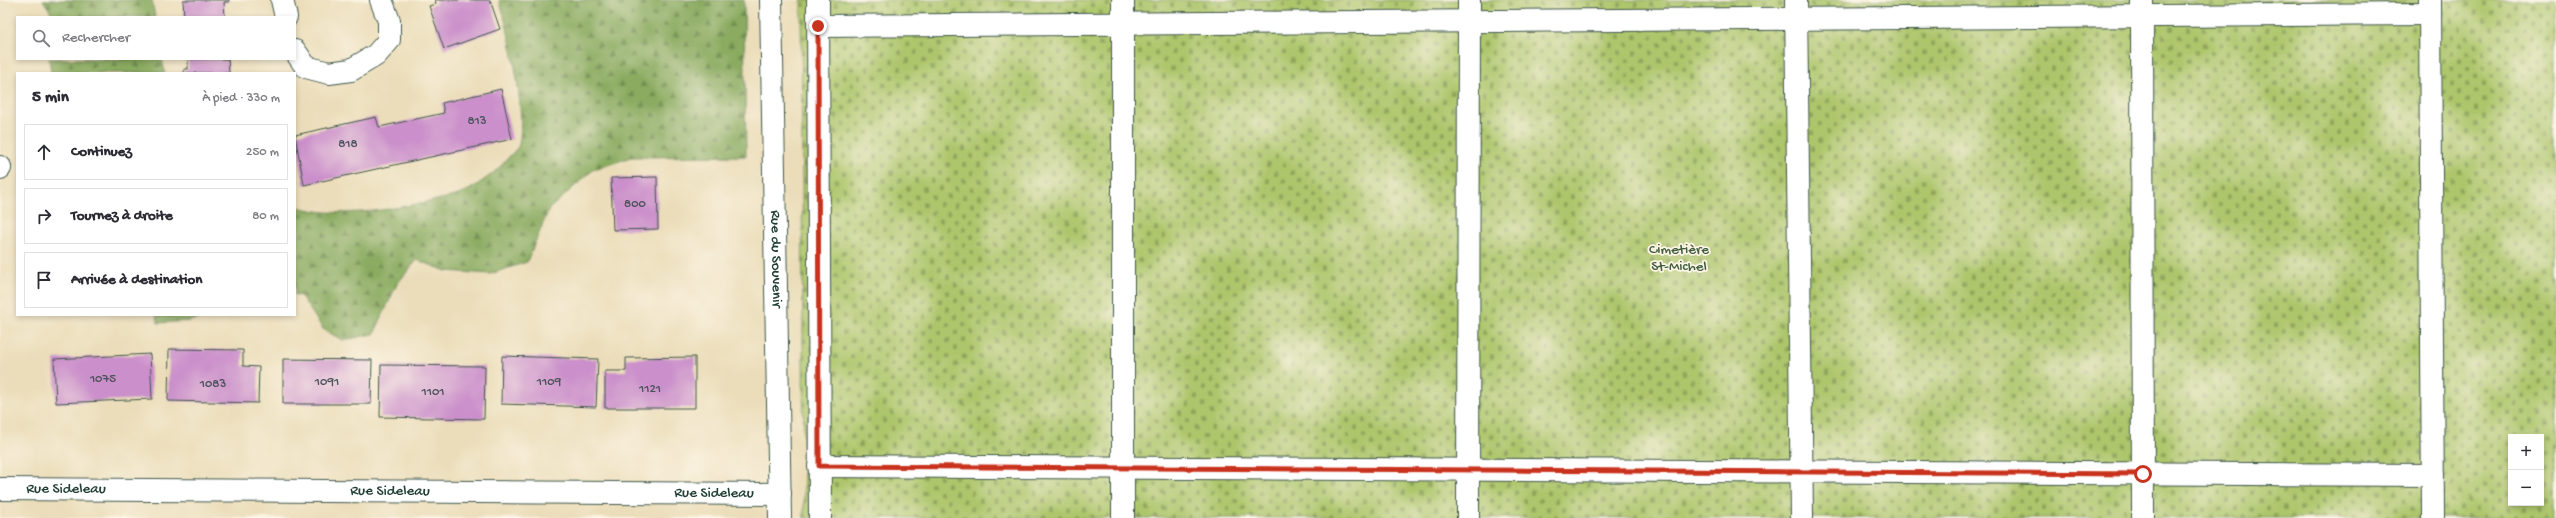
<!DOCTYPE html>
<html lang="fr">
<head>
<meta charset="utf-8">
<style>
  body { margin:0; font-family:"Gochi Hand",sans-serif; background:#f2f2f3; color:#2b2b33 }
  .controls { position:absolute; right:12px; bottom:12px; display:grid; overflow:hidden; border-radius:0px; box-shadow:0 2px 6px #0003 }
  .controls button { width:36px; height:36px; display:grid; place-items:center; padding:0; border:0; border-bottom:1px solid #e1e1e2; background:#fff; color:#2b2b33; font:20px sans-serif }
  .stop { position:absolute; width:12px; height:12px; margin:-9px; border:3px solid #c8321e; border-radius:50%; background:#fff }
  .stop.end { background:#c8321e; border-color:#fff; box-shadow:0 1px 4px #0008 }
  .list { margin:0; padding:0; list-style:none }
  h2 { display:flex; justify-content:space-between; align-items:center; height:52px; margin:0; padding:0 16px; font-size:17px }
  h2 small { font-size:13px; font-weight:400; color:#7c7c81 }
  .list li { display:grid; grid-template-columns:26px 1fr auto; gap:12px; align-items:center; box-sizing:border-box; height:56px; margin:0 8px 8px; padding:0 8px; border:1px solid #e1e1e2; border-radius:0px }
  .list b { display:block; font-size:15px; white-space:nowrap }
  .list em { font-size:13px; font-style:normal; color:#7c7c81 }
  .icon { flex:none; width:22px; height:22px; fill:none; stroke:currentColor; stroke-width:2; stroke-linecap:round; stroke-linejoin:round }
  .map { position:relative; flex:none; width:2556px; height:518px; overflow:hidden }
  .search { position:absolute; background:#fff; box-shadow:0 2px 6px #0003; left:16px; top:16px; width:280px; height:44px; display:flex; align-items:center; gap:10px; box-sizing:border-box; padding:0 14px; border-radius:0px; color:#7c7c81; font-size:15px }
  .panel { position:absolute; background:#fff; box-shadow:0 2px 6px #0003; left:16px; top:72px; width:280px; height:244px; border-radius:0px }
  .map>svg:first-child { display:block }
  .forest { fill:url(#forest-firs); stroke:#54744a }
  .cemetery { fill:url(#cemetery-stones); stroke:#668250; fill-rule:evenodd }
  .building { fill:#cb90cb }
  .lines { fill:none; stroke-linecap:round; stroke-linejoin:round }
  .minor-casing { stroke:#3e5548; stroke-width:24 }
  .minor { stroke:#fff; stroke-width:22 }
  .route { stroke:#c8321e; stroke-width:5 }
  .labels { text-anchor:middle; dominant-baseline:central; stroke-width:3.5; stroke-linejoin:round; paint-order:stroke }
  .number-label { font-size:13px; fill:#4a525a }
  .park-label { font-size:15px; fill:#425f42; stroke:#fcf5e5 }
  .street-label { font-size:15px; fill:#1f3d34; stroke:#fcf5e5 }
</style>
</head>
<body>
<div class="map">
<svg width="2556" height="518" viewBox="0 0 2556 518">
  <defs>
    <pattern id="forest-firs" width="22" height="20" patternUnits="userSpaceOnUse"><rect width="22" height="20" fill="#8aab60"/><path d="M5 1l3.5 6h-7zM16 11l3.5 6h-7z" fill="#708c50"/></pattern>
    <pattern id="cemetery-stones" width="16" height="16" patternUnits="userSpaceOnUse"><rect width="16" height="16" fill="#adc66c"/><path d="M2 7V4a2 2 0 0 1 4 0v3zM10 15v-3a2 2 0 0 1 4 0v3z" fill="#8ca25a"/></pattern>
  </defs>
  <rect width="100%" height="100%" fill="#fcf5e5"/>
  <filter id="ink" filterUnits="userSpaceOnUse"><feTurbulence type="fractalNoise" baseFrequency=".025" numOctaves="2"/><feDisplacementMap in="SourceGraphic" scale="8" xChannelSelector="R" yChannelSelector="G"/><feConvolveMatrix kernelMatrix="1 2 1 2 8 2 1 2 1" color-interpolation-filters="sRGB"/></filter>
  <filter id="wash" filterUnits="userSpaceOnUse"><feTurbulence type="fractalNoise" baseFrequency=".012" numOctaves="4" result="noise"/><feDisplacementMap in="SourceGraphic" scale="16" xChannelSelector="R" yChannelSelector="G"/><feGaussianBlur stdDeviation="0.9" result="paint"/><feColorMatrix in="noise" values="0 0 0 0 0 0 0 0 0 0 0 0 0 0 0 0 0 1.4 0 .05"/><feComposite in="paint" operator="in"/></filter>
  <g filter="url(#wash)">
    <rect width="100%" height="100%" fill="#ebddb9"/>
    <g class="forest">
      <polygon points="43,0 152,0 155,17 54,17"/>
      <path d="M499 0H744L746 156 631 157 593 170 549 209 527 262 490 274 446 271 417 260 397 284 374 334 342 340 323 329 301 296 295 295V206C337 220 394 209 436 200 444 198 455 197 463 193 478 185 497 172 508 158 511 154 518 149 519 144 526 111 510 32 499 0Z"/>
      <polygon points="49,59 162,59 165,73 51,73"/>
      <polygon points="156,315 211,315 190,321 158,323"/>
    </g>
    <path class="cemetery" d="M801 0H2556V518H804ZM2511 437H2541V503H2511Z"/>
    <g id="blocks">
      <g class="building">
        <polygon points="183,0 229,0 229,2 224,2 225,17 184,17"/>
        <polygon points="435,0 490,0 500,29 444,49 429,6 436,4"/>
        <polygon points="188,59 228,59 229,73 184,73 184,69 188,69"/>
        <polygon points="501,89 512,139 304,185 295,135 376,117 379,127 444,113 442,103"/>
        <polygon points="657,177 658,229 613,230 611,178"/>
        <polygon points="169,349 243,350 243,366 259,367 258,403 168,401"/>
        <polygon points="150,354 152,399 56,403 54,359"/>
        <polygon points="502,356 598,359 596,407 501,404"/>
        <polygon points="695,357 695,408 605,408 605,371 626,371 626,358"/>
        <polygon points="283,359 372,360 371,404 283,404"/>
        <polygon points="381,365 485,366 484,419 380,417"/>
      </g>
    </g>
  </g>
  <g filter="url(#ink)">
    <use href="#blocks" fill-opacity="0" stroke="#3e5548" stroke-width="1"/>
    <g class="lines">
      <defs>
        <g id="minor">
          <polyline points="282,0 286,17"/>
          <path id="s1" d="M771 0 780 518"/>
          <polyline points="818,0 820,518"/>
          <polyline points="1123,0 1123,518"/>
          <polyline points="1796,0 1802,518"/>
          <polyline points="2142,0 2143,518"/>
          <polyline points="2430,0 2433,518"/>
          <polyline points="818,26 2430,14"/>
          <polyline points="295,51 306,67 329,73 351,70 376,55 389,40 389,21 381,0"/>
          <polyline points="0,167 0,168"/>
          <polyline points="819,466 2433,475"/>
          <path id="s2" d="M0 489 780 494"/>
          <polyline points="1468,518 1469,0"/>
        </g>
      </defs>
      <use href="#minor" class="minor-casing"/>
      <use href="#minor" class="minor"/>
    </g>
  </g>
  <g class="lines" filter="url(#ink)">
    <polyline class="route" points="818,26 819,466 2143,474"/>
  </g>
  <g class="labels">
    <g class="number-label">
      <text x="477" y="121">813</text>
      <text x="348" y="144">818</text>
      <text x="635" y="204">800</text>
      <text x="103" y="379">1075</text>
      <text x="327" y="382">1091</text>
      <text x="549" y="382">1109</text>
      <text x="213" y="384">1083</text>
      <text x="650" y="389">1121</text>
      <text x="433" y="392">1101</text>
    </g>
    <g class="park-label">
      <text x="1679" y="250">Cimetière<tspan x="1679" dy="17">St-Michel</tspan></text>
    </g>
    <g class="street-label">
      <text stroke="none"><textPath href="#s1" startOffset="259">Rue du Souvenir</textPath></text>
      <text stroke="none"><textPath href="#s2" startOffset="66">Rue Sideleau</textPath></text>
      <text stroke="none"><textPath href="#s2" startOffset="390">Rue Sideleau</textPath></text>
      <text stroke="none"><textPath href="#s2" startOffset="714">Rue Sideleau</textPath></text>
    </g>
  </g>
</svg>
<div class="controls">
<button>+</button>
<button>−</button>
</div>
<div class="stop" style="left:2143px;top:474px"></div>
<div class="stop end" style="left:818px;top:26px"></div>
<div class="search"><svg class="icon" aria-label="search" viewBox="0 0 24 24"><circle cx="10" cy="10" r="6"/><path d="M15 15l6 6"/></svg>Rechercher</div>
<section class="panel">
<h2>5 min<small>À pied · 330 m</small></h2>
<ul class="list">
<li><svg class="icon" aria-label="ahead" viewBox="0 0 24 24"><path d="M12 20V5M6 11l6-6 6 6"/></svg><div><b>Continuez</b></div><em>250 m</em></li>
<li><svg class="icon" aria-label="right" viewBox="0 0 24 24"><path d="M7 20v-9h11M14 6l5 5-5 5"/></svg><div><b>Tournez à droite</b></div><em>80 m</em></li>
<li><svg class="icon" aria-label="arrive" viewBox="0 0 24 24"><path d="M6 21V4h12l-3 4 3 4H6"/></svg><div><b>Arrivée à destination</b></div></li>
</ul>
</section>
</div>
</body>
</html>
